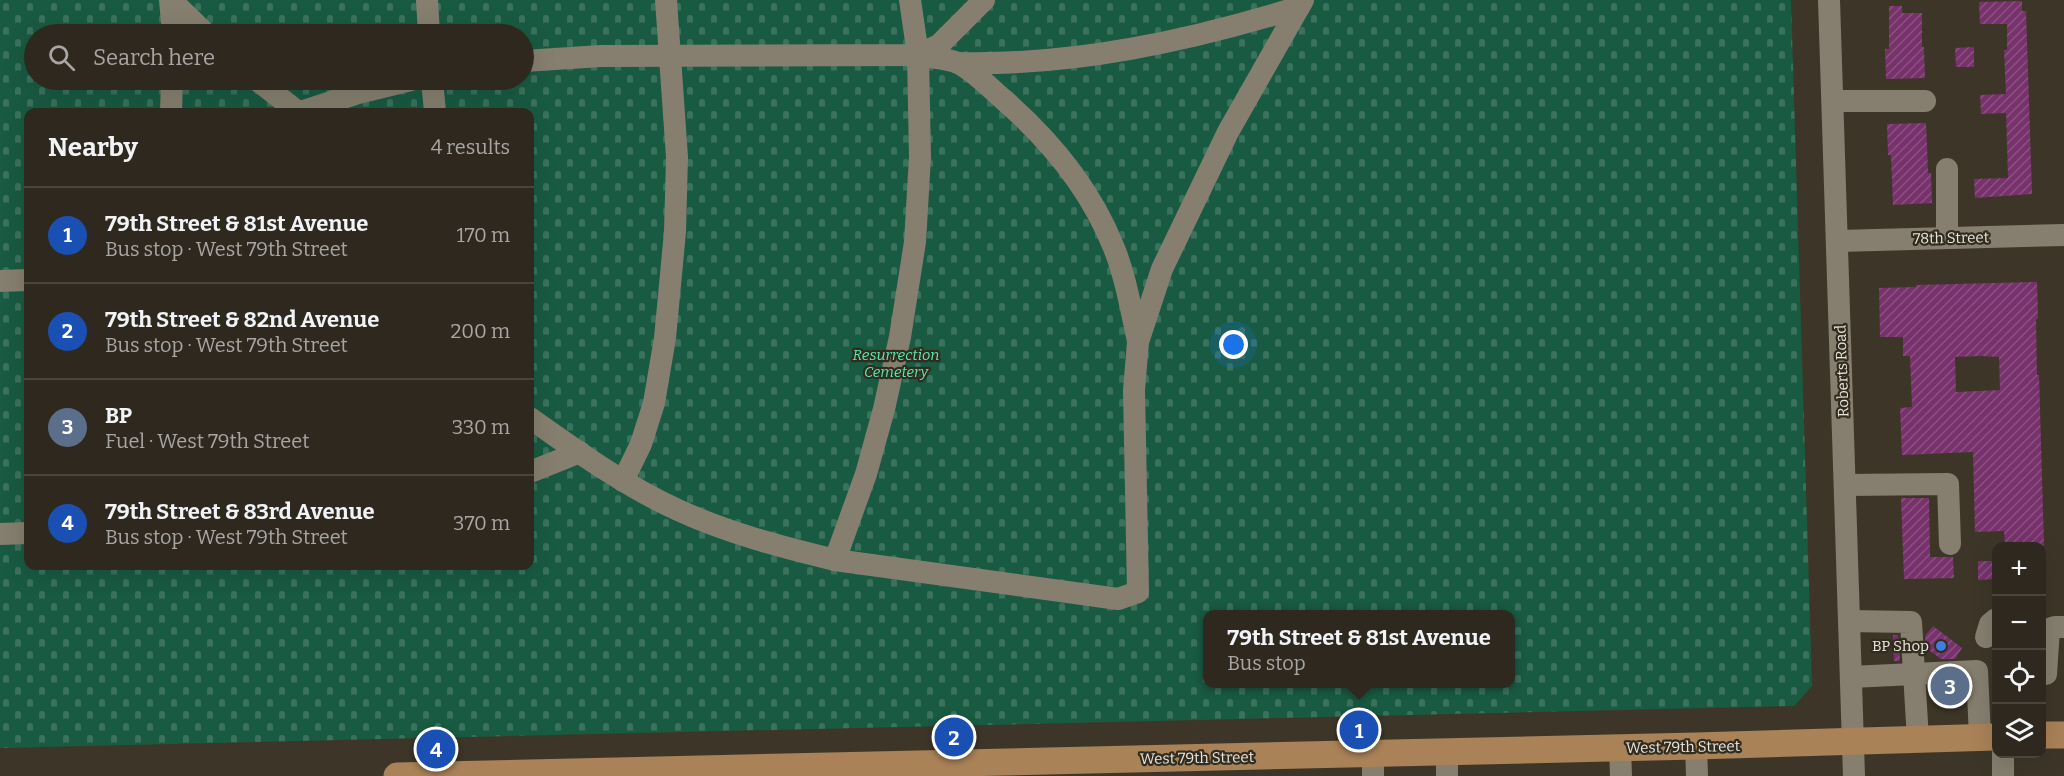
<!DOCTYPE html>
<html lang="en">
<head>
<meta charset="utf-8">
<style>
  body { margin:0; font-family:Bitter,serif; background:#363027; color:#f1f3f6 }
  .controls { position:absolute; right:18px; bottom:18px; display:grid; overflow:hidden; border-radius:12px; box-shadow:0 6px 24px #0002 }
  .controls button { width:54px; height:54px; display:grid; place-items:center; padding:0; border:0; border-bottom:2px solid #49443c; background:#2e281e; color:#f1f3f6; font:30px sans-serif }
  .you { position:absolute; left:1234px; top:345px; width:21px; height:21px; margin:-15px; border:4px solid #fff; border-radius:50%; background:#1a73e8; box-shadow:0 0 0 9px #1a73e833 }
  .badge { display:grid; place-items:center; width:39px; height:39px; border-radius:50%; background:#1a73e8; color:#fff; font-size:20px; font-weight:700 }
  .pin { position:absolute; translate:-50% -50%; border:3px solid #fff; box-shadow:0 2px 6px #0006 }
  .popup { position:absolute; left:1203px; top:610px; width:312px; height:78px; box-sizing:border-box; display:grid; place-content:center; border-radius:12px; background:#2e281e; filter:drop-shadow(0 2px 4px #0005); font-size:20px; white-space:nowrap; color:#a7a6a4 }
  .popup b { font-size:22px; color:#f1f3f6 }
  .popup::after { content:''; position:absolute; left:50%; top:100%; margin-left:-12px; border:12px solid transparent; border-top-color:#2e281e }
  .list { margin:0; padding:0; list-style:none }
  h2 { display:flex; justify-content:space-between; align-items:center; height:78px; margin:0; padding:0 24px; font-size:26px }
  h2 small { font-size:20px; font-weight:400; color:#a7a6a4 }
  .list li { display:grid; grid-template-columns:39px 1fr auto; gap:18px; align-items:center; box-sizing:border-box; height:96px; padding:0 24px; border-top:2px solid #49443c }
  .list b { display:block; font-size:22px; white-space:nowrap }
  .list p { margin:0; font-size:20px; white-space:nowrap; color:#a7a6a4 }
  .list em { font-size:20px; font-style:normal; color:#a7a6a4 }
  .icon { flex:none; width:33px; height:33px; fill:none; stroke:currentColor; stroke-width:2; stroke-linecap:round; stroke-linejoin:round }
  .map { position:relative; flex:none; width:2064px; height:776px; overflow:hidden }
  .search { position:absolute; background:#2e281e; box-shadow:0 6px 24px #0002; left:24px; top:24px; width:510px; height:66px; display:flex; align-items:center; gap:15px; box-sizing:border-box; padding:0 21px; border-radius:33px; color:#a7a6a4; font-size:22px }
  .panel { position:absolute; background:#2e281e; box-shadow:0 6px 24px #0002; left:24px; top:108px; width:510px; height:462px; border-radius:12px }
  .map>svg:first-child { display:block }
  .cemetery { fill:url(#cemetery-stones); fill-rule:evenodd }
  .building { fill:url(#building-hatch); fill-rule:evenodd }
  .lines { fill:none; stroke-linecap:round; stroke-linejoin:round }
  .minor { stroke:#867f6f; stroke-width:22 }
  .major { stroke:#a98257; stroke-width:27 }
  .shop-dot { fill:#3f7fe0; stroke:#322c1f; stroke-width:2 }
  .labels { text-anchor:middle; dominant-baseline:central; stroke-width:4.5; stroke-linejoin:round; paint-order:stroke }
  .street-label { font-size:15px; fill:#eae6dd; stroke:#322c1f }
  .park-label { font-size:15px; font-style:italic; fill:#53ecb3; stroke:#322c1f }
  .poi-label { font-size:15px; fill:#eae6dd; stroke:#322c1f; text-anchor:end }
</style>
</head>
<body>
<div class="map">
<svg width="2064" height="776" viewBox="0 0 2064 776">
  <defs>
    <pattern id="cemetery-stones" width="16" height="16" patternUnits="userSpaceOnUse" patternTransform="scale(1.5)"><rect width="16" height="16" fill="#195a42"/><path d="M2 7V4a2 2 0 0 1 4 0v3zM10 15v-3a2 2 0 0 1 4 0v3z" fill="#3b725d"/></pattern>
    <pattern id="building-hatch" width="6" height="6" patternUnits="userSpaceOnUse" patternTransform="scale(1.5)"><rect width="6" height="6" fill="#77326c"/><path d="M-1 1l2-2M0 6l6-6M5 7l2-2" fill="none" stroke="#8a5081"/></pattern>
  </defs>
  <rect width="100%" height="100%" fill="#3d3628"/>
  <path class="cemetery" d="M0 0H1791L1812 686 1794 706 0 748ZM34 34H524V80H34ZM28 112H530V566H28ZM1208 614H1510V684H1208Z"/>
  <g class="building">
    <polygon points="2022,1 2022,11 2026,11 2032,194 1975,198 1974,179 2008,178 2006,113 1981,114 1980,95 2006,94 2004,50 2007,50 2007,24 1980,24 1979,2"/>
    <polygon points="1889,6 1902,6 1902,13 1922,13 1922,47 1924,47 1925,78 1886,79 1885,49 1889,49"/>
    <polygon points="1974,47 1974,67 1956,67 1955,48"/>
    <polygon points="1926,123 1928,173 1931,173 1932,203 1893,205 1891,155 1888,155 1887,124"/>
    <path d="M2037 282 2038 319H2036L2037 375H2039L2044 546H2005L2004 531 1975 532 1973 452 1902 455 1900 408 1912 407 1910 356H1903V337H1880L1879 288 1916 287V285ZM1980 356 1999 357 2000 390 1956 392 1955 357Z"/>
    <polygon points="1901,498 1929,498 1930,557 1953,557 1954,578 1904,579"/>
    <polygon points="1978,561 1995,561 1996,579 1978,580"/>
    <polygon points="1933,626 1962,648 1955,659 1941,659 1926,648 1925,636"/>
    <polygon points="1893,635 1898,635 1900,661 1894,661"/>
    <polygon points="1964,685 1965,694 1933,695 1933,687"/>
  </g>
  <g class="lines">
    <g class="minor">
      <polyline points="170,0 173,34"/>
      <polyline points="171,0 206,34"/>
      <polyline points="427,0 429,34"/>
      <polyline points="1829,0 1854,776"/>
      <path d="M918 55C930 58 947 58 958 63 973 70 991 89 1004 100 1051 141 1091 190 1114 248 1126 278 1131 310 1138 341"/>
      <polyline points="524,61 601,56 918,55 939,45 984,0"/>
      <path d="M958 63C1073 66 1189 41 1299 7"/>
      <polyline points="257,80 298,112"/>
      <polyline points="432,80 435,112"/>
      <polyline points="1833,101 1925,101"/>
      <polyline points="171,112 172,80"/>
      <polyline points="301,112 358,93 411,80"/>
      <polyline points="1947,169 1947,238"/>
      <polyline points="1838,241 2064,235"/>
      <polyline points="0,281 28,280"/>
      <path d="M530 418C577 451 625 486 678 510 728 533 781 547 835 560L866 474 884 409 900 337 915 242 920 157 918 55 910 0"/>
      <polyline points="530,472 580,452"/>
      <polyline points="623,481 641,444 654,403 665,338 675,232 677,157 666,0"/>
      <polyline points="1845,485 1948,484 1950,544"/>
      <polyline points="0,534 28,533"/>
      <polyline points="835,560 1118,599 1138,592 1134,390 1138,342 1162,269 1228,132 1303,0"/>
      <polyline points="1849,621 1911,622 1918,740"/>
      <polyline points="1986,637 1990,624 1996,619"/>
      <polyline points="2046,674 2049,629 2055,627 2064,627"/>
      <polyline points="1851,677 1977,671 1980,737"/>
      <polyline points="1696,746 1697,776"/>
      <polyline points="1620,748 1621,776"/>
      <polyline points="1373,754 1373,776"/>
      <polyline points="2003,754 2003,776"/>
      <polyline points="1447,776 1447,752"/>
    </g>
    <g class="major">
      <polyline points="2042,735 2064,735"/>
      <polyline points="397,776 1696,746 1996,737"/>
    </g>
  </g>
  <circle class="shop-dot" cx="1941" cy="646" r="6"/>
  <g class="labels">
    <g class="street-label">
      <text transform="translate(1951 238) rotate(-1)">78th Street</text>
      <text transform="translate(1842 371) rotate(-92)">Roberts Road</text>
      <text transform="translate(1683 747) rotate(-1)">West 79th Street</text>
      <text transform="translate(1197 758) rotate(-1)">West 79th Street</text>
    </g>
    <g class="park-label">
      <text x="896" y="355">Resurrection<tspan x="896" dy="17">Cemetery</tspan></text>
    </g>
    <g class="poi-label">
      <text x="1929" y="646">BP Shop</text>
    </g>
  </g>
</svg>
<div class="controls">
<button>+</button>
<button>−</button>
<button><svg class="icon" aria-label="locate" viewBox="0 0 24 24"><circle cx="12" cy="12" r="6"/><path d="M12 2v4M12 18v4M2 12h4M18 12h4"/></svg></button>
<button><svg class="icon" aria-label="layers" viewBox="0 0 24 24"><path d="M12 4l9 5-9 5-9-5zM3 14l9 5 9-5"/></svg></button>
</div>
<div class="you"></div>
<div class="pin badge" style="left:1359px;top:730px;background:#1a4fb4">1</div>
<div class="popup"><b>79th Street &amp; 81st Avenue</b>Bus stop</div>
<div class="pin badge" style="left:954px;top:737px;background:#1a4fb4">2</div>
<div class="pin badge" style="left:1950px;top:686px;background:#5c6f8a">3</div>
<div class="pin badge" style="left:436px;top:749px;background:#1a4fb4">4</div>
<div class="search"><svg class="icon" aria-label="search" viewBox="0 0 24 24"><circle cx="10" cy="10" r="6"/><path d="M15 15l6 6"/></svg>Search here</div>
<section class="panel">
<h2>Nearby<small>4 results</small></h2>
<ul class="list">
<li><span class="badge" style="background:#1a4fb4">1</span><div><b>79th Street &amp; 81st Avenue</b><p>Bus stop · West 79th Street</p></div><em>170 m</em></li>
<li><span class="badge" style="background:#1a4fb4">2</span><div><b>79th Street &amp; 82nd Avenue</b><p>Bus stop · West 79th Street</p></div><em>200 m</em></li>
<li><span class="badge" style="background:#5c6f8a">3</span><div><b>BP</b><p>Fuel · West 79th Street</p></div><em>330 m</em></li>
<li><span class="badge" style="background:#1a4fb4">4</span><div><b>79th Street &amp; 83rd Avenue</b><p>Bus stop · West 79th Street</p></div><em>370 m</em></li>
</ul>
</section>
</div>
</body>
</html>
